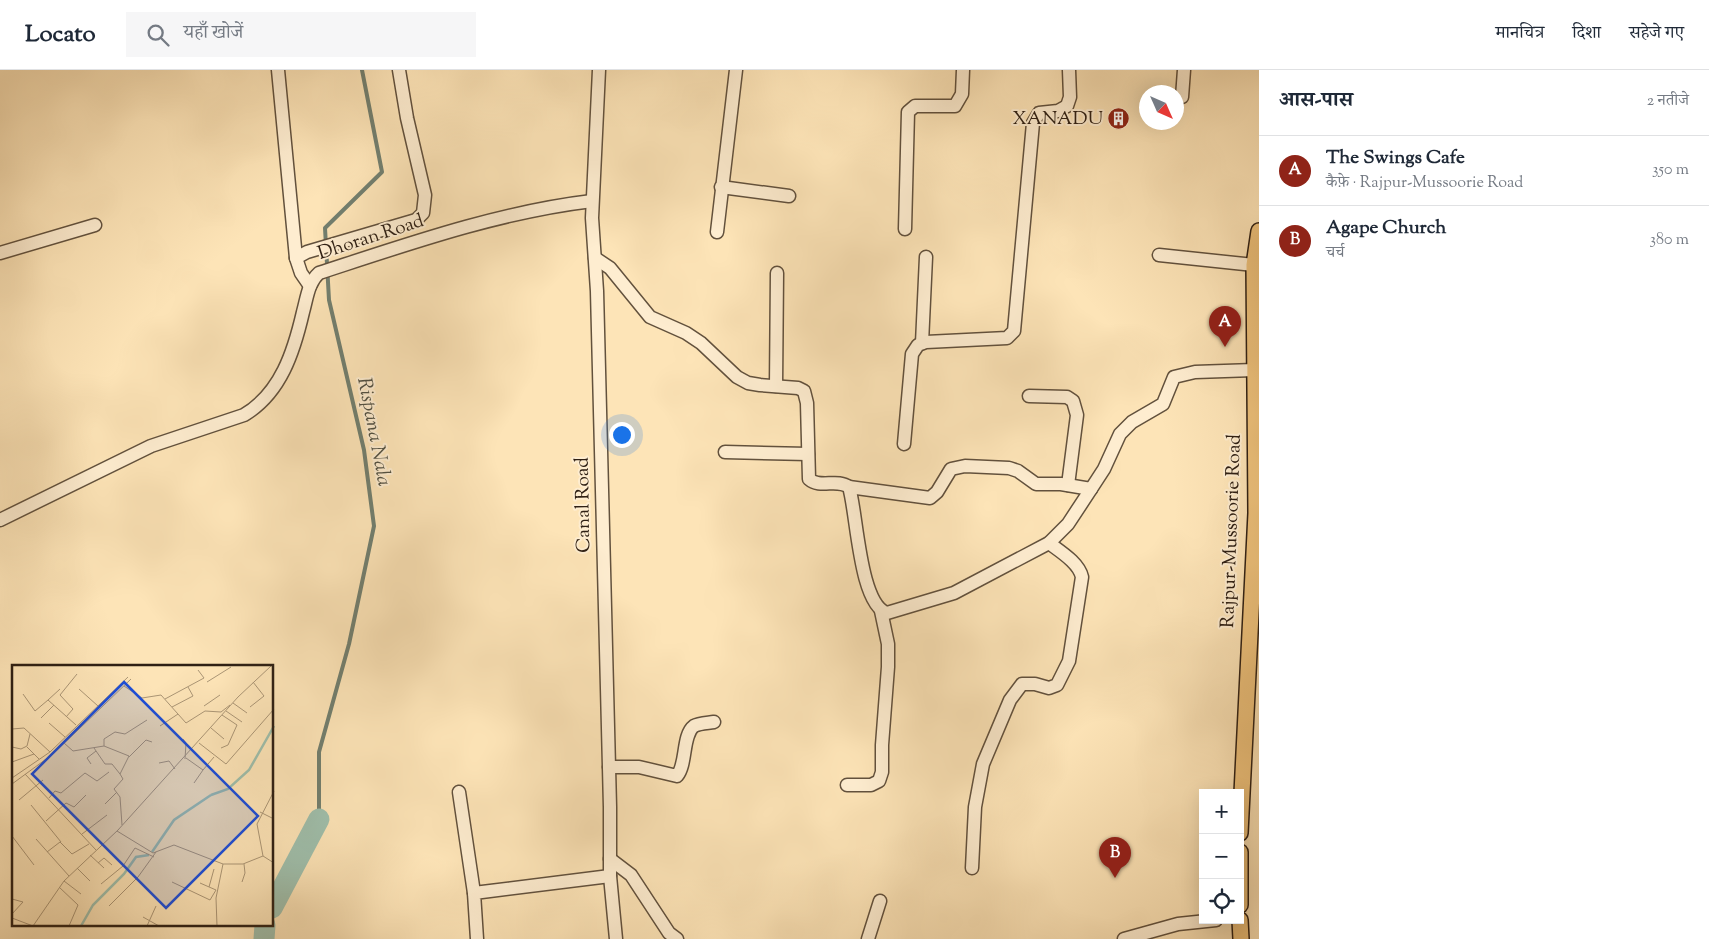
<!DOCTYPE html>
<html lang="hi">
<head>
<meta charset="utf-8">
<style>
  body { margin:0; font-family:"Sorts Mill Goudy","Noto Serif Devanagari",serif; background:#f6f6f7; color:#1f2937 }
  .controls { position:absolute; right:15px; bottom:15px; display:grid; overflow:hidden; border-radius:0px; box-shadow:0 5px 20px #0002 }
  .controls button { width:45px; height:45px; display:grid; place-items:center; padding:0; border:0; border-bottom:1px solid #e0e1e3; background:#fff; color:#1f2937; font:25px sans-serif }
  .compass { position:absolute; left:1139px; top:15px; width:45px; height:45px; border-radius:50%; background:#fff; box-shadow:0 5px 20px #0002; rotate:135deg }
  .you { position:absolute; left:621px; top:364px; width:18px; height:18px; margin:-12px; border:4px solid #fff; border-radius:50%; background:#1a73e8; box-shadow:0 0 0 8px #1a73e833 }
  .badge { display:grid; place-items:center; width:32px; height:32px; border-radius:50%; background:#8f2418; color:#fff; font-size:16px; font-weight:700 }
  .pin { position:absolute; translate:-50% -41px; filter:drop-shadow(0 1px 2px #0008) }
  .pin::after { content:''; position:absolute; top:26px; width:18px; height:15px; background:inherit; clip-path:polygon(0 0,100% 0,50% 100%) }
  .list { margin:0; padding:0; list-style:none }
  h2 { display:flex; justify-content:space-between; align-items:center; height:65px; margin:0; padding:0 20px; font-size:21px }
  h2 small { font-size:16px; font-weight:400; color:#747a83 }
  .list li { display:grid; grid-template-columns:32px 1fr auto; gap:15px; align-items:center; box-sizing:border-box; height:70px; padding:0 20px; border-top:1px solid #e0e1e3 }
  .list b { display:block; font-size:19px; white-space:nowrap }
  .list p { margin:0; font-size:16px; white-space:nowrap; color:#747a83 }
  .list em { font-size:16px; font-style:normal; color:#747a83 }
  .icon { flex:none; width:28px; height:28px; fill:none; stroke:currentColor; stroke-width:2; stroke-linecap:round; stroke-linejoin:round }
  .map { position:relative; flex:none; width:1259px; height:869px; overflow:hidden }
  header { display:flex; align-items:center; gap:30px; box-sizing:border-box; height:70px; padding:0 25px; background:#fff; border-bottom:1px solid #e0e1e3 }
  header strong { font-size:24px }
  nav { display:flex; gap:28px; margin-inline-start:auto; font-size:18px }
  .search { width:350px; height:45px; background:#f6f6f7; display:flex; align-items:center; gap:12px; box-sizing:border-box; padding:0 18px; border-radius:0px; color:#747a83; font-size:19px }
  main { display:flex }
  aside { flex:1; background:#fff }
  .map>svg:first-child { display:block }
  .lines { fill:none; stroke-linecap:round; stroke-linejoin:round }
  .stream { stroke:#727f6f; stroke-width:4 }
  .river { stroke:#9fbfac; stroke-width:21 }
  .minor-casing { stroke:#62513d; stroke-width:15 }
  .major-casing { stroke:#2f2014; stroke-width:18 }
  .minor { stroke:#feedd0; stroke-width:12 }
  .major { stroke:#eec27c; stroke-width:15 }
  .labels { text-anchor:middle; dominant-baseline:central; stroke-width:4; stroke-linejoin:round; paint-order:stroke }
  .poi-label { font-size:19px; fill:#2f2014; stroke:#feedd0; text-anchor:end }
  .street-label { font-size:19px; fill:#2f2014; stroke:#feedd0 }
  .water-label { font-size:20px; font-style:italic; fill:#515042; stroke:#feedd0 }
  .inset-river { fill:none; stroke:#9fbfac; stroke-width:2.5 }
  .inset-road { fill:none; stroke:#ab9676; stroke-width:1 }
  .view { fill:#1d4ed8; fill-opacity:0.15; stroke:#1d4ed8; stroke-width:2.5 }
  .inset-edge { fill:none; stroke:#2f2014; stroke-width:2.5 }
</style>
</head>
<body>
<header>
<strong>Locato</strong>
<div class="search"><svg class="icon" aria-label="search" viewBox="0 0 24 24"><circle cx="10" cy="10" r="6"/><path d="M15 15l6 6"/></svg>यहाँ खोजें</div>
<nav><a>मानचित्र</a><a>दिशा</a><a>सहेजे गए</a></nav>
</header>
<main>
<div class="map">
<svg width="1259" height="869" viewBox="0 0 1259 869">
  <rect width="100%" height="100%" fill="#fde4b7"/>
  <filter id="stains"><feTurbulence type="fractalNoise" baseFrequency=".004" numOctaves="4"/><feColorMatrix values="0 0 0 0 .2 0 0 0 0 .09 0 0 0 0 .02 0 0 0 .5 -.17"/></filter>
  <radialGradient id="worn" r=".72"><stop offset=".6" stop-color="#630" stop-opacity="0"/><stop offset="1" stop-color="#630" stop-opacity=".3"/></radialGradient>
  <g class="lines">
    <polyline class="stream" points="319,749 319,682 349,574 374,456 364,380 329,230 325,158 382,102 362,0"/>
    <g class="river">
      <polyline points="272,838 319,749"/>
      <polyline points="264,869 265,855"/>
    </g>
    <defs>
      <g id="minor">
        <polyline points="278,0 296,188 301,203 310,216"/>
        <polyline points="599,0 592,148 597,221 610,737 610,806 616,869"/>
        <polyline points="1182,27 1184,0"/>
        <polyline points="721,117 789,126"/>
        <polyline points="905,159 908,42 915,36 955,36 962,24 963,0"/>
        <polyline points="717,162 736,0"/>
        <polyline points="0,183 95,155"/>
        <polyline points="1159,185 1254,195"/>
        <polyline points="296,188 307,182 416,150 423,143 425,125 407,48 399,0"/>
        <path d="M595 188 610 198 650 247 686 263 701 273 737 307 748 313 760 315 798 318 804 321 807 333 809 409C820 419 837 408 849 417 857 442 859 534 887 543L954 523 1049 473 1068 454 1091 419 1104 399 1120 364 1132 352 1163 334 1174 307 1195 302 1254 300"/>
        <polyline points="922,273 926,187"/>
        <polyline points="776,316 777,203"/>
        <polyline points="1029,326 1067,327 1073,331 1077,345 1068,415"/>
        <polyline points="904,374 912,284 918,275 926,272 1007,268 1014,261 1033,53 1039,43 1058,41 1067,36 1070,27 1069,0"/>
        <polyline points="725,382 808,384"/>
        <polyline points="849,417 930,428 937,422 951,399 965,396 1009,398 1018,401 1036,414 1061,414 1091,419"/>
        <path d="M0 450 151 376 244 345C281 323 294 281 303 242 307 228 308 213 319 203 408 174 499 142 592 131"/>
        <path d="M609 697H639L677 706C687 694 682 665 694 656 699 653 708 653 714 652"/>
        <polyline points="847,715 871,715 879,711 882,702 882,675 888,597 888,574 881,541"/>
        <polyline points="459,722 474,823"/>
        <polyline points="610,789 631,805 669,863 677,869"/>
        <path d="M972 798 975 737 983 694 1010 630 1022 614H1035L1049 618 1057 615 1069 591 1082 507C1079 493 1061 482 1049 473"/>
        <polyline points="477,869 474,823 610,806"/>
        <polyline points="868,869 880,831"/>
        <polyline points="1124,869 1178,854 1216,850"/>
      </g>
      <g id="major">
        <polyline points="1240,763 1256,443 1254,195 1259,161"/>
        <polyline points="1240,782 1240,835"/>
        <polyline points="1240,850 1241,869"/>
      </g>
    </defs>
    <use href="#minor" class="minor-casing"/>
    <use href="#major" class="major-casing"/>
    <use href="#minor" class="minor"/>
    <use href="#major" class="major"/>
  </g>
  <defs>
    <symbol id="building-disc" viewBox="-11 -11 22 22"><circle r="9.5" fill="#8f2418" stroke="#feedd0"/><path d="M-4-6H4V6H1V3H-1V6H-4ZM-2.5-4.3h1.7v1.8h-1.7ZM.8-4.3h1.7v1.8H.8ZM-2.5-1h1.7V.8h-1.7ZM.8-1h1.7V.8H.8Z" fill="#fff"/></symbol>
  </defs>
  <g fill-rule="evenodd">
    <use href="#building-disc" x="1106" y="36" width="25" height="25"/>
  </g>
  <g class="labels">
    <g class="poi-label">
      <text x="1103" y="49">XANADU</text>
    </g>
    <g class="street-label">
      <text transform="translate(371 168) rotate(-18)">Dhoran Road</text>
      <text transform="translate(584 435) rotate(-91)">Canal Road</text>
      <text transform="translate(1232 461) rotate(-88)">Rajpur-Mussoorie Road</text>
    </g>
    <g class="water-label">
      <text transform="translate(373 362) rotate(79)">Rispana Nala</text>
    </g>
  </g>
  <g transform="translate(12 595)">
    <rect width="261" height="261" fill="#fde4b7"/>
    <path class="inset-river" d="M199 130 216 124 237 105 262 61M140 187 162 155 199 130M69 261 81 240 112 209 124 192 137 190"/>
    <path class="inset-road" d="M195 17 219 2M112 21 130 33 149 30 174 58 193 46 209 47 218 40M67 24 86 41M11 29 23 46 36 35 64 60M153 34 192 13 186 5M36 35 48 24M221 38 235 48M192 41 208 30M160 42 181 31 176 22M238 42 252 31 241 17M214 46 230 57M54 52 61 44 48 30 65 9M29 53 42 40M37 58 53 72M148 61 166 49M199 63 212 74M0 64 12 63 38 87M171 74 174 78 173 94M52 78 61 86 92 81 117 91 108 109 111 114 102 124 108 132 110 160M187 78 214 99 262 44M92 81V74L103 67 113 69 135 55M0 82 9 84 15 81 18 69M15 82 27 94M82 83 93 99H100L108 109M209 83 216 80 225 60 210 50M117 92 134 75 140 77M174 93 191 105 202 92M0 97 22 89M147 98 157 96 163 104M79 99 75 93 84 86M13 109 84 185M0 113 38 87 116 12M182 118 191 105M0 119 41 89 119 14M37 133 43 126 49 128 73 108 85 116 97 107M7 135 31 115M93 139 105 127M19 140 49 177M248 147 262 154M34 156 54 138 62 142 74 130M105 166 141 188 162 180 211 199H231L251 191 262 198M70 169 95 150M0 171 22 200M24 174 57 211M35 187 48 177 60 189 77 179M78 190 92 203M251 191 245 159 262 126M86 198 92 193 100 200M65 203 78 216M52 216 69 229M160 217 198 235 204 225M230 217 233 208 232 199M188 218 204 225M89 219 111 201 123 183 142 192M47 222 66 240 57 261M197 222 202 204M0 234 11 237 0 249M97 241 126 212 144 187M131 252 147 261M0 253 21 261M21 261 52 216 106 165 226 32 259 1M135 261 144 241M205 261 204 233 211 199"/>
    <path class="view" d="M112 17 246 151 154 243 20 109Z"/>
    <rect width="261" height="261" class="inset-edge"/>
  </g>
  <rect width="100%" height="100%" filter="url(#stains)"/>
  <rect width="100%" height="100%" fill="url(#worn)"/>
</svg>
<div class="controls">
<button>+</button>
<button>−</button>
<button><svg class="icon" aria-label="locate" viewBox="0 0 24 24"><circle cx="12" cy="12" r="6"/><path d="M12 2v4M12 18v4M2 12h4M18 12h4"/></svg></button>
</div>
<svg class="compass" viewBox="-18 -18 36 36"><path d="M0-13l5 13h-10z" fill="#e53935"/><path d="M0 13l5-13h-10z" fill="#747a83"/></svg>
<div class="you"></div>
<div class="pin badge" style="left:1225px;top:277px">A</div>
<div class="pin badge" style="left:1115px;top:808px">B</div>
</div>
<aside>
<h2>आस-पास<small>2 नतीजे</small></h2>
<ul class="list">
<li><span class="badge">A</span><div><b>The Swings Cafe</b><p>कैफ़े · Rajpur-Mussoorie Road</p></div><em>350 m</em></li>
<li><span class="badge">B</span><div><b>Agape Church</b><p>चर्च</p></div><em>380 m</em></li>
</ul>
</aside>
</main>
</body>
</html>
